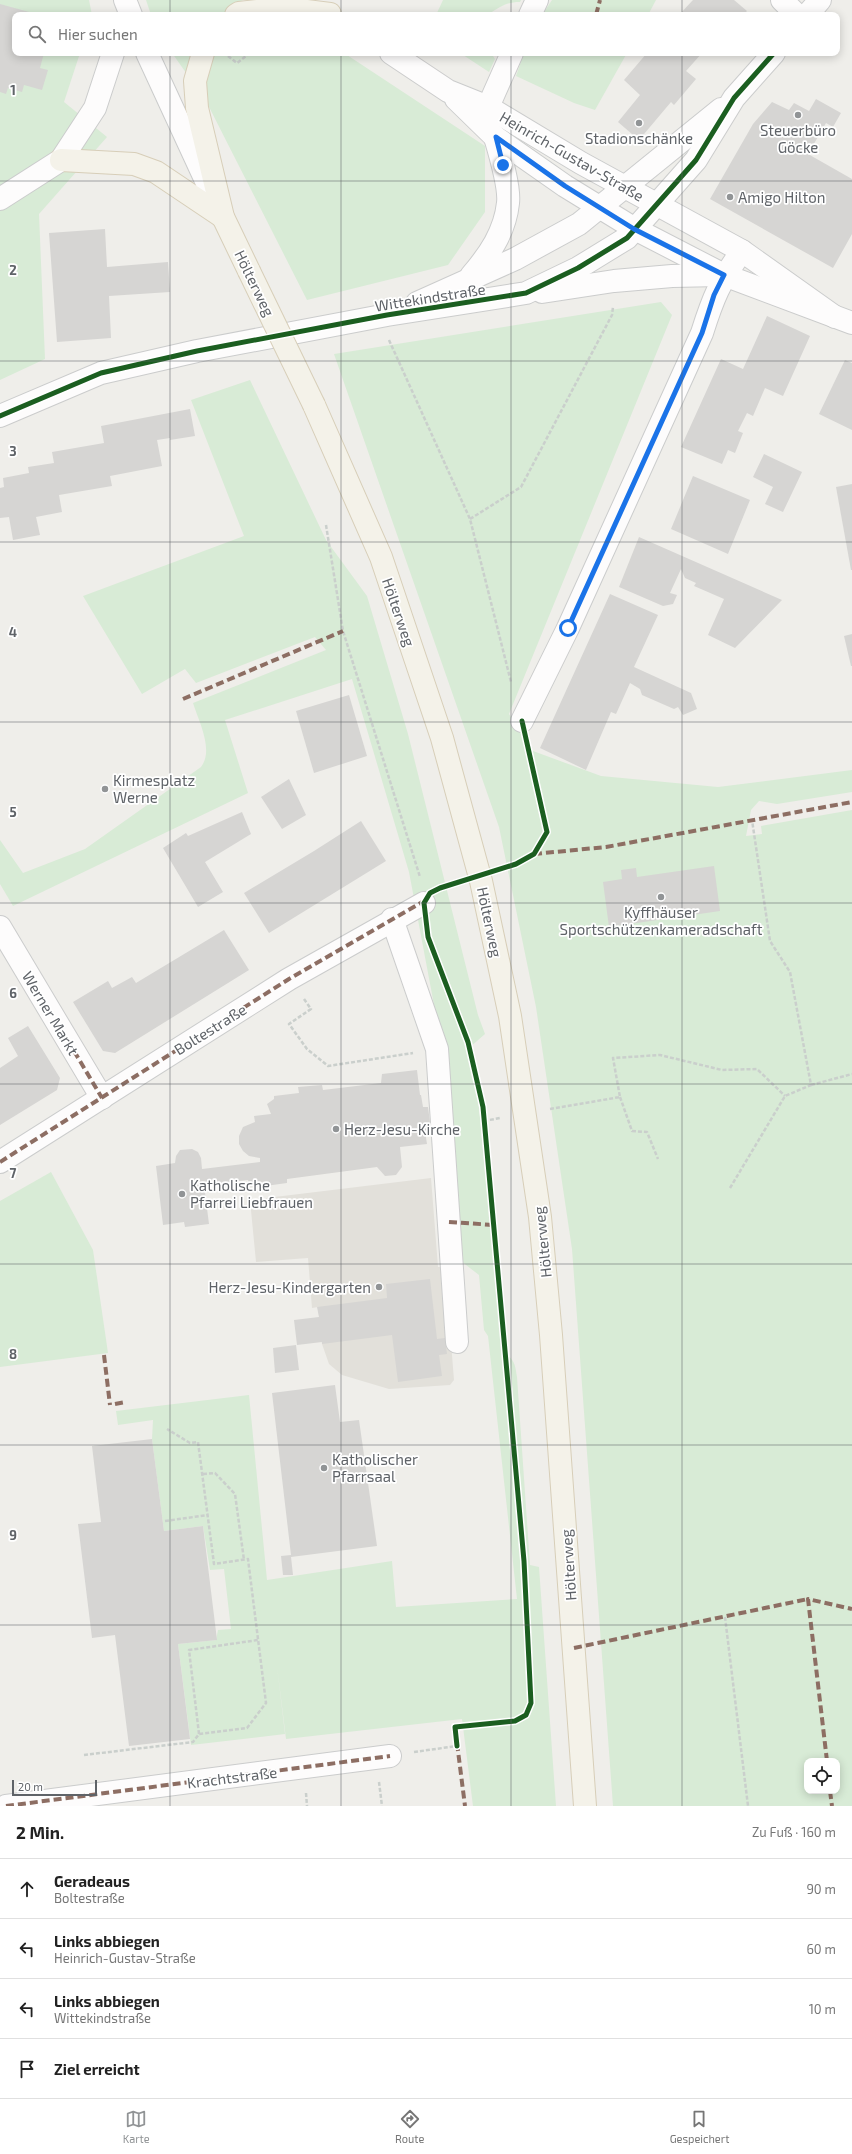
<!DOCTYPE html>
<html lang="de">
<head>
<meta charset="utf-8">
<style>
  body { margin:0; font-family:"Exo 2",sans-serif; background:#f2f2f2; color:#222 }
  .controls { position:absolute; right:12px; bottom:12px; display:grid; overflow:hidden; border-radius:8px; box-shadow:0 2px 10px #0003 }
  .controls button { width:36px; height:36px; display:grid; place-items:center; padding:0; border:0; border-bottom:1px solid #e0e0e0; background:#fff; color:#222; font:20px sans-serif }
  .scale { position:absolute; left:12px; bottom:10px; width:85px; box-sizing:border-box; padding-left:4px; border:2px solid #5f6368; border-top:0; font-size:11px; line-height:14px; white-space:nowrap; color:#5f6368; -webkit-text-stroke:3px #fff; paint-order:stroke }
  .stop { position:absolute; width:12px; height:12px; margin:-9px; border:3px solid #1a73e8; border-radius:50%; background:#fff }
  .stop.end { background:#1a73e8; border-color:#fff; box-shadow:0 1px 4px #0008 }
  .list { margin:0; padding:0; list-style:none }
  h2 { display:flex; justify-content:space-between; align-items:center; height:52px; margin:0; padding:0 16px; font-size:17px }
  h2 small { font-size:13px; font-weight:400; color:#767676 }
  .list li { display:grid; grid-template-columns:26px 1fr auto; gap:12px; align-items:center; box-sizing:border-box; height:60px; padding:0 16px; border-top:1px solid #e0e0e0 }
  .list b { display:block; font-size:15px; white-space:nowrap }
  .list p { margin:0; font-size:13px; white-space:nowrap; color:#767676 }
  .list em { font-size:13px; font-style:normal; color:#767676 }
  .icon { flex:none; width:22px; height:22px; fill:none; stroke:currentColor; stroke-width:2; stroke-linecap:round; stroke-linejoin:round }
  .map { position:relative; flex:none; width:852px; height:1806px; overflow:hidden }
  .search { position:absolute; background:#fff; box-shadow:0 2px 10px #0003; left:12px; right:12px; top:12px; height:44px; display:flex; align-items:center; gap:10px; box-sizing:border-box; padding:0 14px; border-radius:8px; color:#767676; font-size:15px }
  .sheet { height:292px; background:#fff }
  nav { display:flex; justify-content:space-around; align-items:center; box-sizing:border-box; height:56px; border-top:1px solid #e0e0e0; background:#fff; font-size:11px; color:#767676 }
  nav a { display:grid; justify-items:center; gap:2px }
  nav .on { color:#919496 }
  .map>svg:first-child { display:block }
  .education { fill:#e2e0da }
  .green { fill:#d8ebd6; fill-rule:evenodd }
  .building { fill:#d6d5d3 }
  .lines { fill:none; stroke-linecap:round; stroke-linejoin:round }
  .minor-casing { stroke:#cbcccc; stroke-width:24 }
  .major-casing { stroke:#d7ceb8; stroke-width:24 }
  .path { stroke:#cacfcc; stroke-width:2.5; stroke-dasharray:4 2; stroke-linecap:butt }
  .minor { stroke:#fdfcfc; stroke-width:22 }
  .major { stroke:#f4f2e9; stroke-width:22 }
  .major-bridge-casing { stroke:#d7ceb8; stroke-width:24; stroke-linecap:butt }
  .major-bridge { stroke:#f4f2e9; stroke-width:22 }
  .quiet { stroke:#8d6e63; stroke-width:4; stroke-dasharray:8 4; stroke-linecap:butt }
  .cycleway-casing { stroke:#fff; stroke-width:8 }
  .cycleway { stroke:#1b5e20; stroke-width:5 }
  .route { stroke:#1a73e8; stroke-width:5 }
  .grid { fill:none; stroke:#5f6368; stroke-width:1; stroke-opacity:0.55 }
  .poi-dot { fill:#919496; stroke:#fff; stroke-width:1.5 }
  .labels { text-anchor:middle; dominant-baseline:central; stroke-width:3.5; stroke-linejoin:round; paint-order:stroke }
  .poi-label { font-size:15px; fill:#5f6368; stroke:#fff; text-anchor:start }
  .street-label { font-size:15px; fill:#5f6368; stroke:#fff }
  .grid-label { font-size:13px; text-anchor:middle; font-weight:bold; fill:#5f6368; stroke:#fff; stroke-width:3.5; stroke-linejoin:round; paint-order:stroke }
</style>
</head>
<body>
<div class="map">
<svg width="852" height="1806" viewBox="0 0 852 1806">
  <rect width="100%" height="100%" fill="#efeeea"/>
  <polygon class="education" points="431,1178 438,1267 445,1267 454,1380 450,1385 389,1389 342,1375 329,1364 322,1344 318,1307 312,1308 308,1258 256,1262 250,1200"/>
  <g class="green">
    <polygon points="0,0 89,0 92,15 15,15 15,53 80,53 64,102 107,137 39,214 45,359 0,380"/>
    <polygon points="146,0 241,0 273,15 151,15"/>
    <path d="M443 0H521L520 2C506 2 500 7 489 14 486 17 443 15 436 15Z"/>
    <polygon points="552,0 656,0 648,15 542,15"/>
    <polygon points="172,53 344,53 485,146 485,212 448,265 307,300 206,101"/>
    <polygon points="460,53 491,53 495,59 489,72"/>
    <polygon points="524,53 627,53 595,110 574,103 516,76"/>
    <path d="M661 302 672 315 509 714 533 751 601 776 718 787 852 770V792L777 804 759 801 751 810 746 836 762 834 761 826 852 810V1806H613L572 1249 536 1007 499 827 334 354ZM807 1761H837V1791H807Z"/>
    <path d="M250 380 326 540 367 596 408 734 478 1015 485 1034 469 1048 477 1085 502 1353C515 1358 515 1365 517 1377L530 1565 539 1567 556 1806H473L462 1719 286 1739 277 1666 285 1734 191 1745 178 1644 216 1640 218 1630 231 1629 224 1569 210 1570 203 1526 164 1531 152 1439 153 1420 118 1425 116 1411 249 1395 267 1580 392 1561 396 1607 517 1599 488 1336 484 1330 479 1275 457 1258 441 1042 409 872 352 679 225 720 248 793 13 906 0 884V840L23 873 85 849 201 767C214 750 199 722 193 703L326 650 315 637 196 683 185 669 142 694 83 596 244 536 191 400Z"/>
    <polygon points="51,1172 93,1250 108,1353 0,1367 0,1201"/>
  </g>
  <g class="building">
    <polygon points="693,0 734,0 747,11 743,15 679,15"/>
    <polygon points="0,4 40,15 15,15 15,53 44,53 40,68 48,70 42,90 24,85 22,92 8,88 6,94 0,92"/>
    <polygon points="647,53 702,53 686,71 696,79 674,105 671,102 639,140 618,122 640,95 624,80"/>
    <polygon points="816,99 841,113 833,127 826,123 808,154 852,179 852,234 833,268 710,199 753,124 772,102 789,110 794,103 809,111"/>
    <polygon points="105,229 107,267 168,262 170,292 109,296 111,338 57,342 49,233"/>
    <polygon points="767,316 810,336 783,396 765,388 753,416 747,413 738,431 743,433 735,453 728,450 722,464 681,447 721,359 743,369"/>
    <polygon points="845,360 852,363 852,430 819,414"/>
    <polygon points="190,409 195,436 170,440 170,438 157,440 162,466 110,476 112,486 59,495 62,512 36,517 40,535 13,540 9,517 0,518 0,488 4,487 3,478 29,473 28,467 54,463 52,452 104,443 101,426"/>
    <polygon points="764,454 802,472 783,512 765,504 773,487 753,477"/>
    <polygon points="693,476 750,500 728,554 671,529"/>
    <polygon points="852,484 852,570 851,570 836,487"/>
    <polygon points="639,537 782,600 735,648 708,635 724,599 694,586 696,583 685,578 681,569 670,593 677,595 673,604 663,606 619,587"/>
    <polygon points="610,594 658,615 634,667 691,693 697,709 683,715 678,707 674,709 642,695 640,689 630,683 616,714 611,712 586,770 540,748"/>
    <polygon points="852,634 852,666 851,666 844,636"/>
    <polygon points="349,695 367,756 314,773 296,711"/>
    <polygon points="289,779 306,815 282,829 261,797"/>
    <polygon points="242,812 251,834 205,862 223,892 198,907 163,848 186,833 188,836"/>
    <polygon points="361,821 386,861 269,933 244,893 314,851"/>
    <polygon points="714,866 720,911 609,927 603,882 622,879 621,870 636,868 637,877"/>
    <polygon points="224,930 249,970 115,1053 103,1051 73,1002 108,981 112,988 132,977 136,983"/>
    <polygon points="28,1026 60,1078 57,1090 0,1125 0,1068 18,1056 8,1038"/>
    <polygon points="417,1070 420,1095 421,1095 423,1107 428,1107 431,1130 425,1131 427,1144 400,1147 402,1167 396,1175 385,1176 377,1167 287,1179 287,1183 258,1187 249,1186 248,1180 204,1185 209,1224 185,1227 184,1222 163,1225 156,1166 175,1163 176,1156 180,1150 192,1149 198,1152 201,1158 202,1169 260,1162 260,1158 249,1156 243,1151 239,1144 239,1136 243,1127 255,1122 254,1116 271,1114 267,1104 274,1099 274,1096 299,1093 298,1087 322,1085 323,1090 381,1083 382,1074"/>
    <polygon points="430,1279 437,1339 445,1338 447,1354 439,1355 442,1376 398,1382 392,1335 322,1344 322,1342 297,1345 294,1320 319,1317 317,1307 387,1298 386,1284"/>
    <polygon points="296,1345 299,1370 275,1373 273,1348"/>
    <polygon points="335,1385 340,1422 359,1420 377,1546 291,1557 293,1575 283,1575 281,1556 291,1555 272,1393"/>
    <polygon points="152,1439 164,1531 203,1526 217,1640 178,1644 190,1739 129,1746 115,1635 92,1638 78,1524 101,1522 92,1446"/>
  </g>
  <g class="lines">
    <defs>
      <g id="minor">
        <polyline points="125,0 131,15"/>
        <polyline points="782,0 797,15"/>
        <polyline points="530,15 537,0"/>
        <polyline points="807,15 820,0"/>
        <polyline points="147,53 213,196"/>
        <polyline points="391,53 448,91 488,107 581,163 742,251 835,317"/>
        <polyline points="456,99 495,137 565,186 635,229 724,275 852,323"/>
        <polyline points="488,107 512,53"/>
        <polyline points="0,199 61,160 95,108 113,53"/>
        <path d="M471 276C489 255 505 232 508 203 510 187 500 154 495 137"/>
        <polyline points="542,292 614,281 672,276 721,275"/>
        <polyline points="417,303 515,259 579,224 721,109"/>
        <polyline points="0,416 101,373 197,351 387,315 526,293 578,268 627,238 696,160 734,98 774,53"/>
        <path d="M522 721 568 628 702 333C713 298 720 281 742 251"/>
        <polyline points="392,919 437,1049 457,1342"/>
        <polyline points="0,927 102,1098"/>
        <polyline points="0,1162 289,979 424,903"/>
        <polyline points="6,1806 390,1756"/>
      </g>
      <g id="major">
        <polyline points="236,15 239,13 284,8 330,14"/>
        <polyline points="203,53 195,81 197,108 223,217 249,271"/>
        <polyline points="61,160 134,164 156,172 223,217"/>
        <polyline points="314,405 381,557 442,738 481,881 510,1016 540,1217 551,1335 585,1806"/>
      </g>
    </defs>
    <use href="#minor" class="minor-casing"/>
    <use href="#major" class="major-casing"/>
    <g class="path">
      <polyline points="228,56 237,63 250,53"/>
      <polyline points="389,340 470,519 511,682"/>
      <polyline points="470,519 521,487 612,315 613,307"/>
      <polyline points="326,525 343,631 420,877"/>
      <polyline points="304,999 311,1009 289,1024 307,1049 328,1066 413,1053"/>
      <polyline points="811,1085 852,1074"/>
      <polyline points="620,1097 632,1131 647,1132 658,1159"/>
      <polyline points="550,1109 620,1097 613,1058 660,1055 722,1070 757,1069 785,1096"/>
      <polyline points="484,1121 500,1118"/>
      <polyline points="730,1188 785,1096 811,1085 790,972 770,941 752,820"/>
      <polyline points="203,1474 215,1473 235,1494 244,1560"/>
      <polyline points="165,1521 208,1515"/>
      <polyline points="725,1617 748,1806"/>
      <polyline points="199,1734 189,1650 258,1640"/>
      <polyline points="414,1752 457,1746"/>
      <polyline points="84,1755 193,1742 199,1734 247,1728 266,1703 248,1559 214,1564 198,1442 190,1443 167,1429"/>
      <polyline points="379,1782 382,1806"/>
      <polyline points="306,1793 307,1806"/>
    </g>
    <use href="#minor" class="minor"/>
    <use href="#major" class="major"/>
    <defs>
      <polyline id="major-bridge" points="249,271 314,405"/>
    </defs>
    <use href="#major-bridge" class="major-bridge-casing"/>
    <use href="#major-bridge" class="major-bridge"/>
    <g class="quiet">
      <polyline points="596,15 600,0"/>
      <polyline points="183,699 343,631"/>
      <polyline points="534,854 606,847 852,802"/>
      <polyline points="74,1051 102,1098"/>
      <polyline points="0,1162 289,979 426,900"/>
      <polyline points="449,1222 494,1225"/>
      <polyline points="104,1355 110,1405"/>
      <polyline points="115,1404 126,1402"/>
      <polyline points="574,1648 808,1599"/>
      <polyline points="457,1743 465,1806"/>
      <polyline points="827,1761 808,1599 852,1609"/>
      <polyline points="830,1791 832,1806"/>
      <polyline points="6,1806 390,1756"/>
    </g>
    <defs>
      <g id="cycleway">
        <polyline points="0,416 101,373 197,351 387,315 526,293 578,268 627,238 696,160 734,98 774,53"/>
        <polyline points="457,1746 455,1727 515,1721 526,1715 531,1703 524,1561 483,1107 468,1042 428,937 424,903 430,893 440,888 516,864 534,854 547,832 522,721"/>
      </g>
    </defs>
    <use href="#cycleway" class="cycleway-casing"/>
    <use href="#cycleway" class="cycleway"/>
  </g>
  <g class="lines">
    <polyline class="route" points="503,165 496,137 565,186 634,229 724,275 714,295 702,333 568,628"/>
  </g>
  <path class="grid" d="M170 0V15M341 0V15M511 0V15M682 0V15M170 53V1806M341 53V1806M511 53V1806M682 53V1806M0 181H852M0 361H852M0 542H852M0 722H852M0 903H852M0 1084H852M0 1264H852M0 1445H852M0 1625H852"/>
  <g class="poi-dot">
    <circle cx="798" cy="115" r="4"/>
    <circle cx="639" cy="123" r="4"/>
    <circle cx="730" cy="197" r="4"/>
    <circle cx="105" cy="789" r="4"/>
    <circle cx="661" cy="897" r="4"/>
    <circle cx="336" cy="1129" r="4"/>
    <circle cx="182" cy="1194" r="4"/>
    <circle cx="379" cy="1287" r="4"/>
    <circle cx="324" cy="1468" r="4"/>
  </g>
  <g class="labels">
    <g class="poi-label">
      <text x="798" y="130" text-anchor="middle">Steuerbüro<tspan x="798" dy="17">Göcke</tspan></text>
      <text x="639" y="138" text-anchor="middle">Stadionschänke</text>
      <text x="738" y="197">Amigo Hilton</text>
      <text x="113" y="780">Kirmesplatz<tspan x="113" dy="17">Werne</tspan></text>
      <text x="661" y="912" text-anchor="middle">Kyffhäuser<tspan x="661" dy="17">Sportschützenkameradschaft</tspan></text>
      <text x="344" y="1129">Herz-Jesu-Kirche</text>
      <text x="190" y="1185">Katholische<tspan x="190" dy="17">Pfarrei Liebfrauen</tspan></text>
      <text x="371" y="1287" text-anchor="end">Herz-Jesu-Kindergarten</text>
      <text x="332" y="1459">Katholischer<tspan x="332" dy="17">Pfarrsaal</tspan></text>
    </g>
    <g class="street-label">
      <text transform="translate(572 156) rotate(30)">Heinrich-Gustav-Straße</text>
      <text transform="translate(255 283) rotate(64)">Hölterweg</text>
      <text transform="translate(430 297) rotate(-9)">Wittekindstraße</text>
      <text transform="translate(399 612) rotate(71)">Hölterweg</text>
      <text transform="translate(490 922) rotate(78)">Hölterweg</text>
      <text transform="translate(51 1013) rotate(59)">Werner Markt</text>
      <text transform="translate(210 1029) rotate(-32)">Boltestraße</text>
      <text transform="translate(542 1242) rotate(-96)">Hölterweg</text>
      <text transform="translate(568 1565) rotate(-94)">Hölterweg</text>
      <text transform="translate(232 1777) rotate(-7)">Krachtstraße</text>
    </g>
  </g>
  <g class="grid-label">
    <text x="13" y="95">1</text>
    <text x="13" y="275">2</text>
    <text x="13" y="456">3</text>
    <text x="13" y="637">4</text>
    <text x="13" y="817">5</text>
    <text x="13" y="998">6</text>
    <text x="13" y="1178">7</text>
    <text x="13" y="1359">8</text>
    <text x="13" y="1540">9</text>
  </g>
</svg>
<div class="controls">
<button><svg class="icon" aria-label="locate" viewBox="0 0 24 24"><circle cx="12" cy="12" r="6"/><path d="M12 2v4M12 18v4M2 12h4M18 12h4"/></svg></button>
</div>
<div class="scale">20 m</div>
<div class="stop" style="left:568px;top:628px"></div>
<div class="stop end" style="left:503px;top:165px"></div>
<div class="search"><svg class="icon" aria-label="search" viewBox="0 0 24 24"><circle cx="10" cy="10" r="6"/><path d="M15 15l6 6"/></svg>Hier suchen</div>
</div>
<section class="sheet">
<h2>2 Min.<small>Zu Fuß · 160 m</small></h2>
<ul class="list">
<li><svg class="icon" aria-label="ahead" viewBox="0 0 24 24"><path d="M12 20V5M6 11l6-6 6 6"/></svg><div><b>Geradeaus</b><p>Boltestraße</p></div><em>90 m</em></li>
<li><svg class="icon" aria-label="left" viewBox="0 0 24 24"><path d="M17 20v-9H6M10 6l-5 5 5 5"/></svg><div><b>Links abbiegen</b><p>Heinrich-Gustav-Straße</p></div><em>60 m</em></li>
<li><svg class="icon" aria-label="left" viewBox="0 0 24 24"><path d="M17 20v-9H6M10 6l-5 5 5 5"/></svg><div><b>Links abbiegen</b><p>Wittekindstraße</p></div><em>10 m</em></li>
<li><svg class="icon" aria-label="arrive" viewBox="0 0 24 24"><path d="M6 21V4h12l-3 4 3 4H6"/></svg><div><b>Ziel erreicht</b></div></li>
</ul>
</section>
<nav>
<a class="on"><svg class="icon" aria-label="map" viewBox="0 0 24 24"><path d="M3 6l6-2 6 2 6-2v14l-6 2-6-2-6 2zM9 4v14M15 6v14"/></svg>Karte</a>
<a><svg class="icon" aria-label="directions" viewBox="0 0 24 24"><path d="M12 3l9 9-9 9-9-9zM9 14v-3h6M13 9l2 2-2 2"/></svg>Route</a>
<a><svg class="icon" aria-label="saved" viewBox="0 0 24 24"><path d="M7 4h10v16l-5-4-5 4z"/></svg>Gespeichert</a>
</nav>
</body>
</html>
